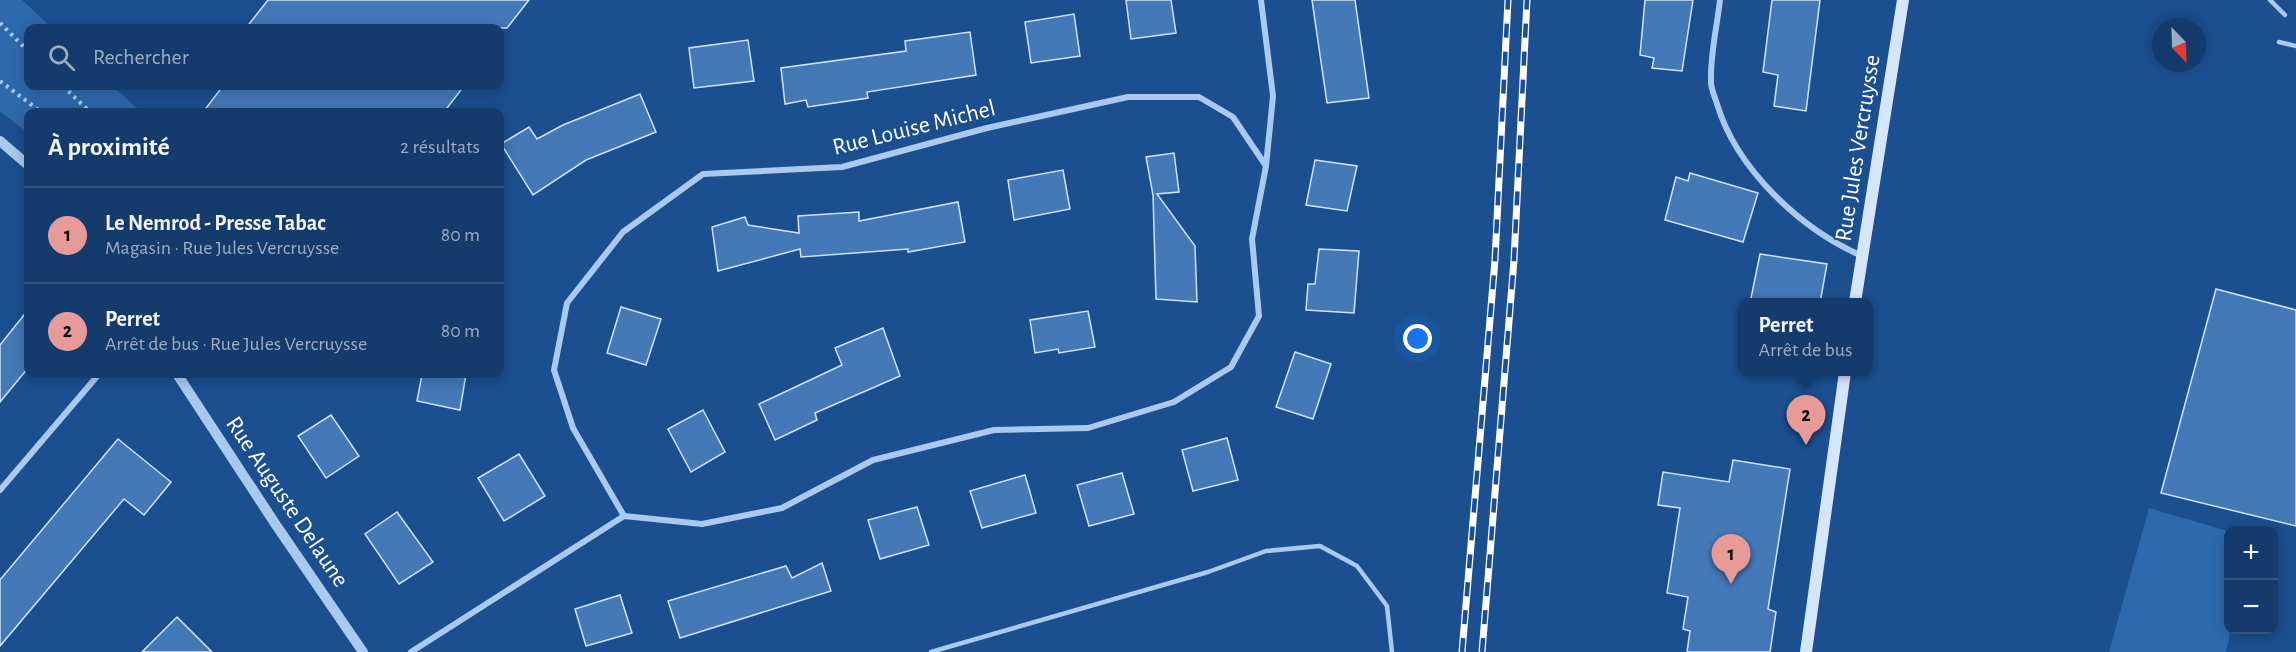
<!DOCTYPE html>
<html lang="fr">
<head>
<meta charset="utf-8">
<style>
  body { margin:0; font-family:"Alegreya Sans",sans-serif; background:#1d4271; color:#f1f3f6 }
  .controls { position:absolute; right:18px; bottom:18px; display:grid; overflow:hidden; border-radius:12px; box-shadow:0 3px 15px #0003 }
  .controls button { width:54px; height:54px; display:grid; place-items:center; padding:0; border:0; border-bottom:2px solid #33557e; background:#143b6b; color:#f1f3f6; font:30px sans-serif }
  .compass { position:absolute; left:2152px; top:18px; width:54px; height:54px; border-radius:50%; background:#143b6b; box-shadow:0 3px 15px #0003; rotate:157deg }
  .you { position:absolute; left:1418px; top:339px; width:21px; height:21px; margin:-15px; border:4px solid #fff; border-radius:50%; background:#1a73e8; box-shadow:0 0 0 9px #1a73e833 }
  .badge { display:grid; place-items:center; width:39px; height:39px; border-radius:50%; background:#e69b98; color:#111; font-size:20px; font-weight:700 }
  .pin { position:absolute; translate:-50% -50px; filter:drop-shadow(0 2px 3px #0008) }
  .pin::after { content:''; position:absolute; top:32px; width:21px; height:18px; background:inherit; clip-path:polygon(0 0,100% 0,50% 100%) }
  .popup { position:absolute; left:1738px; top:298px; width:135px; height:78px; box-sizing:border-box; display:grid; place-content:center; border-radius:12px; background:#143b6b; filter:drop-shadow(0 2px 4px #0005); font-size:20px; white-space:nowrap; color:#9dadc1 }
  .popup b { font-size:22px; color:#f1f3f6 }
  .popup::after { content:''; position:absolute; left:50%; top:100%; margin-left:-12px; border:12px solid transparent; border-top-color:#143b6b }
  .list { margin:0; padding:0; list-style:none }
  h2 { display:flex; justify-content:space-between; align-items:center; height:78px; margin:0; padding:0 24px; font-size:26px }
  h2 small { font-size:20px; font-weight:400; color:#9dadc1 }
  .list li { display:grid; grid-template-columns:39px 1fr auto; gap:18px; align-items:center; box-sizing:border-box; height:96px; padding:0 24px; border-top:2px solid #33557e }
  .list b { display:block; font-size:22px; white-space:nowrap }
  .list p { margin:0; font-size:20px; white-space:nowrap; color:#9dadc1 }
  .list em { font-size:20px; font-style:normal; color:#9dadc1 }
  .icon { flex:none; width:33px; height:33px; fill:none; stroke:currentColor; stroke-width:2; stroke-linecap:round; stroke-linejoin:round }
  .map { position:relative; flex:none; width:2296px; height:652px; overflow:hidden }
  .search { position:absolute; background:#143b6b; box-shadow:0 3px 15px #0003; left:24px; top:24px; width:480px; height:66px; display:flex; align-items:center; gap:15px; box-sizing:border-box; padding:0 21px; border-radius:12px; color:#9dadc1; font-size:22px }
  .panel { position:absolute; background:#143b6b; box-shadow:0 3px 15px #0003; left:24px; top:108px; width:480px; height:270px; border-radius:12px }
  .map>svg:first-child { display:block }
  .green { fill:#2e69ad }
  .building { fill:#4478b7; stroke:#cfe3fa; stroke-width:1.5 }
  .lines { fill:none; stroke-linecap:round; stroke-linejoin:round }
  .path { stroke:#a9c9ee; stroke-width:4; stroke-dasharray:3 4.5; stroke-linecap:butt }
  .service { stroke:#a9c9ee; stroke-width:4.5 }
  .minor { stroke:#a9c9ee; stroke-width:6 }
  .tertiary { stroke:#a9c9ee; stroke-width:10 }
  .secondary { stroke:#d6e6fa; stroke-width:12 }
  .rail-casing { stroke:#fff; stroke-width:7 }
  .rail { stroke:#1b4f8f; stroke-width:4.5; stroke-dasharray:14; stroke-linecap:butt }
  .labels { text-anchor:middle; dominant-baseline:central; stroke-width:4.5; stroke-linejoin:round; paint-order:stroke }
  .street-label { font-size:24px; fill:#fff; stroke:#1b4f8f }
</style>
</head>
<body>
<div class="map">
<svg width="2296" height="652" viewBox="0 0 2296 652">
  <rect width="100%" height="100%" fill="#1b4f8f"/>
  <g class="green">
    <polygon points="0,0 22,0 52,28 28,28 28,86 113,86 141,112 28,112 28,133 0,111"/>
    <polygon points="2149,508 2228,531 2228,630 2231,630 2226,652 2109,652"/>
  </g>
  <g class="building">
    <polygon points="268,0 529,0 507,28 246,28"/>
    <polygon points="1126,0 1171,0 1176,33 1131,39"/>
    <polygon points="1312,0 1355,0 1369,98 1327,103"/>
    <polygon points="1645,0 1693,0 1682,71 1652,68 1654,58 1640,55"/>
    <polygon points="1772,0 1820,0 1806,111 1774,106 1778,75 1763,72"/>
    <polygon points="1074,14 1080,56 1031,63 1025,22"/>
    <polygon points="970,32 976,75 867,92 868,98 808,107 806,100 785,104 781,68 906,51 905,41"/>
    <polygon points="748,40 754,81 694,88 689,48"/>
    <polygon points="223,86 464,86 444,112 203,112"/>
    <polygon points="640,94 656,132 586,160 533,195 501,144 529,127 537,139 563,125"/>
    <polygon points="1174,153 1179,192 1157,194 1195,246 1197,302 1156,299 1153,195 1146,157"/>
    <polygon points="1315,160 1357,166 1347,211 1306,205"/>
    <polygon points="1063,170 1070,209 1014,220 1008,180"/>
    <polygon points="1690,173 1758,193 1743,242 1665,220 1676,177 1688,181"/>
    <polygon points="958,202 965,242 908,252 908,249 801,257 800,249 718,271 712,227 745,217 748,225 799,233 798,216 859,212 859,221"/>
    <polygon points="1319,249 1359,251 1354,313 1306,310 1308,284 1315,284"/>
    <polygon points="1760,254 1827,264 1820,303 1750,303"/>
    <polygon points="2216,289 2296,310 2296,526 2161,493"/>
    <polygon points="621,307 661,319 646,365 607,353"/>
    <polygon points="28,310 28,368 0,402 0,345"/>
    <polygon points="1088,311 1095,347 1059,353 1058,349 1035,353 1030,320"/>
    <polygon points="883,328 900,376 815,413 817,420 775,440 759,404 842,365 835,348"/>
    <polygon points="1295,352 1331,364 1313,419 1276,407"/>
    <polygon points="422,374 466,374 460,410 417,401"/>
    <polygon points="703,410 725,452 691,472 668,429"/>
    <polygon points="331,415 359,456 326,478 298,436"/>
    <polygon points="1227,438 1238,480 1193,491 1182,450"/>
    <polygon points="118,439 171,482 144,515 124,499 0,646 0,580"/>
    <polygon points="519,454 545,496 504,521 478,478"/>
    <polygon points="1733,460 1790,469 1768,609 1776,612 1770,652 1687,652 1690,631 1683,629 1688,597 1667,593 1680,508 1658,505 1663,472 1729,482"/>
    <polygon points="1122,473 1134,514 1089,526 1077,485"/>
    <polygon points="1025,475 1036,513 982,528 970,491"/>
    <polygon points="917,507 929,545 880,559 868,520"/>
    <polygon points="397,512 433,562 399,584 365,534"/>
    <polygon points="822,563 831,591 680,638 668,601 786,566 792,578"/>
    <polygon points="620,595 632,633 586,646 575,609"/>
    <polygon points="177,617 212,652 142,652"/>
  </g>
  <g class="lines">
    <g class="path">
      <polyline points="0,23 28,51"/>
      <polyline points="0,81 41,112"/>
      <polyline points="63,86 90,112"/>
      <polyline points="174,112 177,109"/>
    </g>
    <g class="service">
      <polyline points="2270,0 2285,15"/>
      <polyline points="2279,42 2296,46"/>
      <polyline points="931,652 1208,572 1266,551 1320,546 1357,566 1387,606 1392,652"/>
    </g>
    <g class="minor">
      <path d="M1720 0C1717 27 1710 55 1711 82 1711 89 1715 97 1717 104 1737 170 1801 229 1862 256"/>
      <polyline points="0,490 99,374"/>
      <polyline points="624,516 573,428 554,370 567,303 623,232 703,174 842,167 987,128 1128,97 1199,97 1233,117 1266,166"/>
      <polyline points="411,652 624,516 702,524 782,508 873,460 994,430 1088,428 1174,402 1231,367 1259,316 1252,239 1266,166 1273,96 1261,0"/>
    </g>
    <g class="tertiary">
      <polyline points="0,141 28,165"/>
      <polyline points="177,374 276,525 363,652"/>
    </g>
    <g class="secondary">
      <polyline points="1855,302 1903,0"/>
      <polyline points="1806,652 1845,372"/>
    </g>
    <defs>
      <g id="rail">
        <polyline points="1462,652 1495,260 1508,0"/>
        <polyline points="1482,652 1514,260 1527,0"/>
      </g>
    </defs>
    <use href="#rail" class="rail-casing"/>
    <use href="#rail" class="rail"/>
  </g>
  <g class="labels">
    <g class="street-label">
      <text transform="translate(914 128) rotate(-14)">Rue Louise Michel</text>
      <text transform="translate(1858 148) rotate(-81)">Rue Jules Vercruysse</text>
      <text transform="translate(287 502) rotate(56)">Rue Auguste Delaune</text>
    </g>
  </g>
</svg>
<div class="controls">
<button>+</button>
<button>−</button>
</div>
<svg class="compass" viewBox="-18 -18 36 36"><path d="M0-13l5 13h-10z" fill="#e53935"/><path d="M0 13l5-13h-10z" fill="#9dadc1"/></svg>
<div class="you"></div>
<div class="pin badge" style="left:1731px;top:584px">1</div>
<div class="pin badge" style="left:1806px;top:445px">2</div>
<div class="popup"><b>Perret</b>Arrêt de bus</div>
<div class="search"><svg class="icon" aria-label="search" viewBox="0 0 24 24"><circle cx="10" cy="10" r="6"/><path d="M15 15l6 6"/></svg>Rechercher</div>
<section class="panel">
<h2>À proximité<small>2 résultats</small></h2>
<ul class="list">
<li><span class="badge">1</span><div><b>Le Nemrod - Presse Tabac</b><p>Magasin · Rue Jules Vercruysse</p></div><em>80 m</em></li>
<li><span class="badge">2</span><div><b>Perret</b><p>Arrêt de bus · Rue Jules Vercruysse</p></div><em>80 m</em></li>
</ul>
</section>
</div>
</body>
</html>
